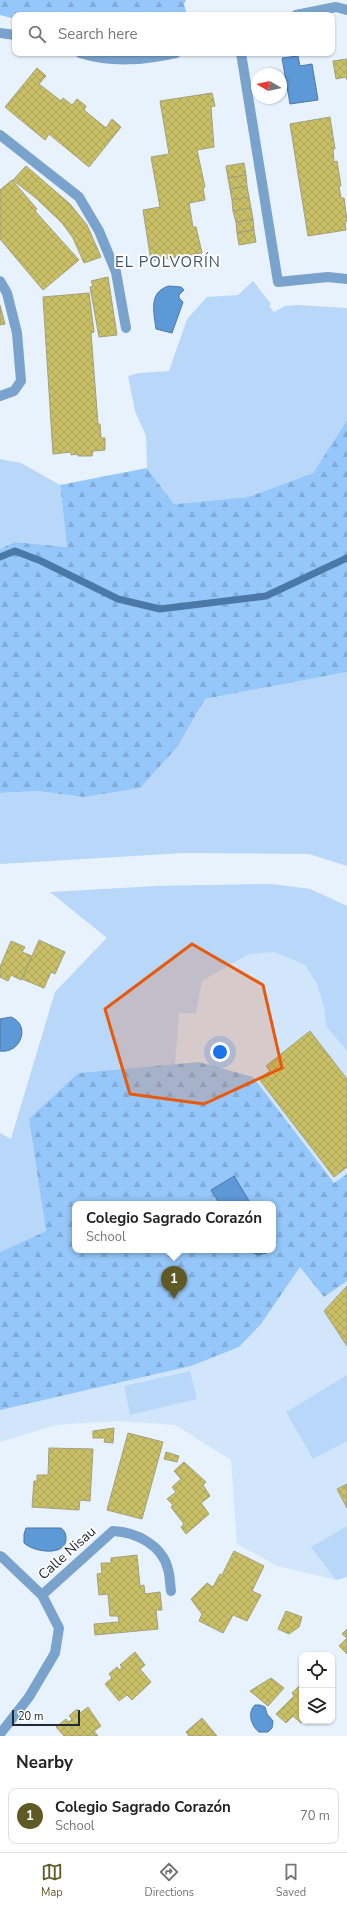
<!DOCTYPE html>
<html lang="en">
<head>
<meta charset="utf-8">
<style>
  body { margin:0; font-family:"Nunito Sans",sans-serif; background:#f2f2f2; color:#222 }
  .controls { position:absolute; right:12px; bottom:12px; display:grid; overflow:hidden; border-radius:8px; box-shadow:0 1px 3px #0004 }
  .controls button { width:36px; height:36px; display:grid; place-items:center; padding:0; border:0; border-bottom:1px solid #e0e0e0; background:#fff; color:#222; font:20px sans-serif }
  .compass { position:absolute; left:251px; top:68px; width:36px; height:36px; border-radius:50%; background:#fff; box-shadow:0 1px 3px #0004; rotate:279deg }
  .scale { position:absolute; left:12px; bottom:10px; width:68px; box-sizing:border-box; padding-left:4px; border:2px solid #202a35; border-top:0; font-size:11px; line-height:14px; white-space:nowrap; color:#202a35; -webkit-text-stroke:3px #fdfdfd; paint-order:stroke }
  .you { position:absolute; left:220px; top:1052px; width:14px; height:14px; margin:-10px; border:3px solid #fff; border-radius:50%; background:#1a73e8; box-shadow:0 0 0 6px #1a73e833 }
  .badge { display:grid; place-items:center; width:26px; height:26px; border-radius:50%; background:#5f5925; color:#fff; font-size:13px; font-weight:700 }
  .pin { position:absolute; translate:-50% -33px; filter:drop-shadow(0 1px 2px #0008) }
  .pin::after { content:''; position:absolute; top:21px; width:14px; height:12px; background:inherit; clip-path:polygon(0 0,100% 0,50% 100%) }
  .popup { position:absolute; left:72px; top:1201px; width:204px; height:52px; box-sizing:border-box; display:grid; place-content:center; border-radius:8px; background:#fff; filter:drop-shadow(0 1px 3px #0005); font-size:13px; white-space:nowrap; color:#767676 }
  .popup b { font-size:15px; color:#222 }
  .popup::after { content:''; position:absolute; left:50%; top:100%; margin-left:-8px; border:8px solid transparent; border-top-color:#fff }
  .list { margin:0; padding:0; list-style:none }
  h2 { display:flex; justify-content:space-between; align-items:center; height:52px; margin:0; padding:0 16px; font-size:17px }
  h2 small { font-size:13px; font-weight:400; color:#767676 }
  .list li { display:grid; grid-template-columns:26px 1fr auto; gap:12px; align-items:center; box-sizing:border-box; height:56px; margin:0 8px 8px; padding:0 8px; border:1px solid #e0e0e0; border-radius:8px }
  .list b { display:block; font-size:15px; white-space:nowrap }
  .list p { margin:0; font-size:13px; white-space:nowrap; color:#767676 }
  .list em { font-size:13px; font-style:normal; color:#767676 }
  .icon { flex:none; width:22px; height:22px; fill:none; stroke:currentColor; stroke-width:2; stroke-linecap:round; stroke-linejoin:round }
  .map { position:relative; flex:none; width:347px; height:1736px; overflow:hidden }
  .search { position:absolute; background:#fff; box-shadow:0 1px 3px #0004; left:12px; right:12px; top:12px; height:44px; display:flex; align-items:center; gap:10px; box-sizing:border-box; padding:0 14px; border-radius:8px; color:#767676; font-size:15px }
  .sheet { height:116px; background:#fff }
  nav { display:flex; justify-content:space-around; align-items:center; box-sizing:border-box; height:56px; border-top:1px solid #e0e0e0; background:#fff; font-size:11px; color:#767676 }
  nav a { display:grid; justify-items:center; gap:2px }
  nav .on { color:#5f5925 }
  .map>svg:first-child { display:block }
  .built { fill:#d2e6fb; fill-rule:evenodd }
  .green { fill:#b9d8f9 }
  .forest { fill:url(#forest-firs); fill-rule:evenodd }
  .water { fill:#5d99d7; stroke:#4b78a6 }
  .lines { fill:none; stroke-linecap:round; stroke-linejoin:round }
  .stream { stroke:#4b78a6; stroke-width:7 }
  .building { fill:url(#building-cross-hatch); stroke:#a29f7c }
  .minor { stroke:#79a2cd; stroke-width:10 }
  .marked { fill:#e8590c; fill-opacity:0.2; stroke:#e8590c; stroke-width:3; stroke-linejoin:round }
  .labels { text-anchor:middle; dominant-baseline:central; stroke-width:4; stroke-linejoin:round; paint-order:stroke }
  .street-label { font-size:14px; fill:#202a35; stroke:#fdfdfd }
  .neighbourhood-label { font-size:15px; letter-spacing:1px; fill:#3e556d; stroke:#fdfdfd }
</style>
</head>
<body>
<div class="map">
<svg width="347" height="1736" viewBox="0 0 347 1736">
  <defs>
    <pattern id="forest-firs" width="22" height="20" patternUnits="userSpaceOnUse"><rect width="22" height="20" fill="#96c7fa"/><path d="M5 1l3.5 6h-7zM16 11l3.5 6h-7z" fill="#81abd7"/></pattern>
    <pattern id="building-cross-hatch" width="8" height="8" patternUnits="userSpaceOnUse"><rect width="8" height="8" fill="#c9bf66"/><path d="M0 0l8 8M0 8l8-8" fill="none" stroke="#aca459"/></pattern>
  </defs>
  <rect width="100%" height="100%" fill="#e7f2fd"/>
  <path class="built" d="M271 884 310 889 347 906V1577L336 1580 277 1566 237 1544 231 1460 175 1425 117 1421 56 1425 0 1442V1176L55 992 156 886ZM75 1204H273V1250H75Z"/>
  <g class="green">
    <polygon points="253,281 271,304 269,306 274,312 285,306 298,305 347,308 347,420 313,473 248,497 174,504 147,468 146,436 135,411 128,376 139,373 169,371 187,319 207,297 238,295"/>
    <polygon points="0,459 21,463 60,485 67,547 14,542 0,549"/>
    <polygon points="347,672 347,866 309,854 184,853 0,864 0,793 37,791 83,797 178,746 205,699"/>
    <polygon points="271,884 310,889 347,906 347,1051 326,1026 324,1007 317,984 305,965 275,952 249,954 202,981 196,1013 179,1013 175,1064 78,1073 29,1119 46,1231 0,1252 0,1133 11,1139 55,992 107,938 50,892 156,886"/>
    <polygon points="190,1371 197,1399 130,1415 124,1386"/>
    <polygon points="347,1375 347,1441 313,1459 286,1412"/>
    <polygon points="347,1526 347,1577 336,1580 311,1547"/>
  </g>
  <g class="forest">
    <polygon points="0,0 186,0 184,4 187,15 15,15 15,19 0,15"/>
    <polygon points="347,420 347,672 205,699 178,746 140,788 83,797 37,791 0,793 0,549 14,542 67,547 60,485 147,468 174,504 248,497 313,473"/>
    <path d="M199 1062 253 1077 334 1183 347 1174V1281L324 1297 300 1267 261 1324 239 1347 191 1366 0 1410V1252L46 1231 29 1119 78 1073ZM233 1176 251 1204H273V1250L258 1255 248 1250H75V1204H220L211 1190Z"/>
  </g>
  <g class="water">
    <polygon points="298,56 300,66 312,64 318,100 290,104 282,58"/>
    <path d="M169 286 181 287 184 290 179 295V298L183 302 172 333 156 329C154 312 148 292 169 286Z"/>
    <path d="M11 1017C31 1025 21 1054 0 1051V1019Z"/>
    <polygon points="234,1176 251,1204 220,1204 211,1190"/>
    <polygon points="248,1250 269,1250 266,1253 258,1255"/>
    <path d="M26 1528H61C65 1531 66 1534 66 1539 66 1557 33 1552 24 1543V1534Z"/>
    <path d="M255 1705H260L265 1707 267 1714 273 1721 272 1728 268 1732H259C251 1726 247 1712 255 1705Z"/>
  </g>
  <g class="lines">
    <polyline class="stream" points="0,557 15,551 41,561 118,599 160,609 266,596 347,558"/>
  </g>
  <g class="building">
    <polygon points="347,59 347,80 346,77 336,79 333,61"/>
    <polygon points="37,68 46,76 39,84 61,101 63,98 72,105 77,99 86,106 84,110 106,128 112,119 121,127 89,167 49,134 45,140 5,107"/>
    <polygon points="212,93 215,106 211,107 214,147 197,150 205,187 203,188 205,200 189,203 193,227 196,227 202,253 151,261 143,210 160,207 151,157 169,154 160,101"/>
    <polygon points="330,117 335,149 333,149 334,162 337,161 341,186 339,186 341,198 344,198 347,221 345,223 346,230 308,236 290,124"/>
    <polygon points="244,163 246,175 228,178 226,166"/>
    <polygon points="26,166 70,204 87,225 101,257 84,263 73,238 62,223 37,199 13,180"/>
    <polygon points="246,175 247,186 230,189 228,178"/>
    <polygon points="12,180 37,209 35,211 79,260 43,290 0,239 0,190"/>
    <polygon points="247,186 249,197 232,200 230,189"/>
    <polygon points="249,197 251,208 233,211 232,200"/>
    <polygon points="251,208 253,219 236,222 233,211"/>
    <polygon points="253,219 254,230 237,233 236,222"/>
    <polygon points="254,230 256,242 239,245 237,233"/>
    <polygon points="108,277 117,335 99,337 90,287 93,286 91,281"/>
    <polygon points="89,293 94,332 91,333 98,424 100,424 101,438 105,438 105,450 93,451 92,456 78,456 77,454 71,455 71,452 53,454 43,297"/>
    <polygon points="0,305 5,324 0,325"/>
    <polygon points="39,940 65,952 55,974 51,972 44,988 22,979"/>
    <polygon points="11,941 25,947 22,952 32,956 21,980 11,975 8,981 0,977 0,967"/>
    <polygon points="310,1031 347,1079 347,1167 334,1177 259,1079 270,1071 266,1066"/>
    <polygon points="347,1286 347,1346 324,1311"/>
    <polygon points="114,1428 113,1443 104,1442 105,1438 93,1438 93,1431"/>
    <polygon points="128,1433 163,1442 142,1519 107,1510"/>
    <polygon points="49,1448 93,1449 90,1501 80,1500 79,1510 32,1507 34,1481 37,1481 37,1475 48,1475"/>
    <polygon points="166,1452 179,1456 177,1462 164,1459"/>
    <polygon points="184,1462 206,1482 203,1485 210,1496 201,1503 209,1514 186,1534 181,1527 184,1524 171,1507 173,1505 167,1499 176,1492 172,1487 181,1479 174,1471"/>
    <polygon points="347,1484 347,1508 337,1489"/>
    <polygon points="234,1551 264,1566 252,1591 261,1595 247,1621 233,1615 223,1633 199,1621 202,1614 191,1599 207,1583 213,1587 220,1574 222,1575"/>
    <polygon points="137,1555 140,1586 144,1585 145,1594 160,1592 162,1610 156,1610 158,1629 95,1635 94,1624 119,1622 118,1616 110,1616 108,1594 99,1595 97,1574 102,1573 101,1563 111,1563 111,1558"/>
    <polygon points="286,1611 302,1617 299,1627 289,1634 278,1629"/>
    <polygon points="347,1629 347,1654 339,1646 347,1638 342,1634"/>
    <polygon points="135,1652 145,1665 140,1669 151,1682 132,1700 127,1695 119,1701 105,1684 112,1678 109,1674 117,1667 120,1670 122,1667 120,1665"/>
    <polygon points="271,1678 284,1688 268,1706 250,1691"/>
    <polygon points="299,1686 301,1688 302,1687 302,1721 301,1723 293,1716 286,1723 276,1714 294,1696 292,1693"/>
    <polygon points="88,1707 101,1726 94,1731 98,1736 64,1736 56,1727 66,1719 69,1722 72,1719 69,1716 77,1709 80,1713"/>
    <polygon points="202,1718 217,1736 189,1736 186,1732"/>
  </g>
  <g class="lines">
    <g class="minor">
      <polyline points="296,15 336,7 347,10"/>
      <polyline points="0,33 15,35"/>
      <path d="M80 53C112 63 144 60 176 53"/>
      <polyline points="241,53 278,282 328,277 347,279"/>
      <polyline points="0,135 79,197 99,231 116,272 126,328"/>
      <polyline points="0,281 7,293 17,333 21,381 14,391 0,396"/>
      <polyline points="0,1556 2,1557 42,1595 59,1628 55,1653 29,1697 0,1734"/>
      <path d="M42 1595 113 1531C136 1532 162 1545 168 1569 170 1576 170 1584 171 1591"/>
    </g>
  </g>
  <path class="marked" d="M192 944 263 985 282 1068 204 1104 130 1094 105 1009Z"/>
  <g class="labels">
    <g class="street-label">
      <text transform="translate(67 1553) rotate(-42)">Calle Nisau</text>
    </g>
    <g class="neighbourhood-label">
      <text x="168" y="262">EL POLVORÍN</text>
    </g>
  </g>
</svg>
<div class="controls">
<button><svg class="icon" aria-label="locate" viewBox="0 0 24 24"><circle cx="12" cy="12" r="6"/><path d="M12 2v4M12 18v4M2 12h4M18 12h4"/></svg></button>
<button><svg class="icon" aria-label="layers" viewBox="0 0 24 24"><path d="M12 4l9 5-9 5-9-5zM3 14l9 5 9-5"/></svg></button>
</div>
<svg class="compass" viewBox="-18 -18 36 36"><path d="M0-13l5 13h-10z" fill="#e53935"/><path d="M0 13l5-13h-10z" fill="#767676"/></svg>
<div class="scale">20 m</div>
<div class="you"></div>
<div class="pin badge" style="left:174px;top:1299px">1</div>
<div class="popup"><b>Colegio Sagrado Corazón</b>School</div>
<div class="search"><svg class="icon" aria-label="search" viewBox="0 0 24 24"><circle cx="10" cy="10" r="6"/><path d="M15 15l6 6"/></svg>Search here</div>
</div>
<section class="sheet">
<h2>Nearby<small></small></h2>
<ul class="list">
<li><span class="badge">1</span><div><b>Colegio Sagrado Corazón</b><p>School</p></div><em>70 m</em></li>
</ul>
</section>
<nav>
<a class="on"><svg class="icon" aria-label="map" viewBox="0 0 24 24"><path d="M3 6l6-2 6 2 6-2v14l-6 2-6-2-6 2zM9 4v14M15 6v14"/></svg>Map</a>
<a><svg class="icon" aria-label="directions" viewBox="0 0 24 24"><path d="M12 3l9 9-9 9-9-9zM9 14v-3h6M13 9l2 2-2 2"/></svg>Directions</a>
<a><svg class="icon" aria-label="saved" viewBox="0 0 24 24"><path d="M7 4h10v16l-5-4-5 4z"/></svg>Saved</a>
</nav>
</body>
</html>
